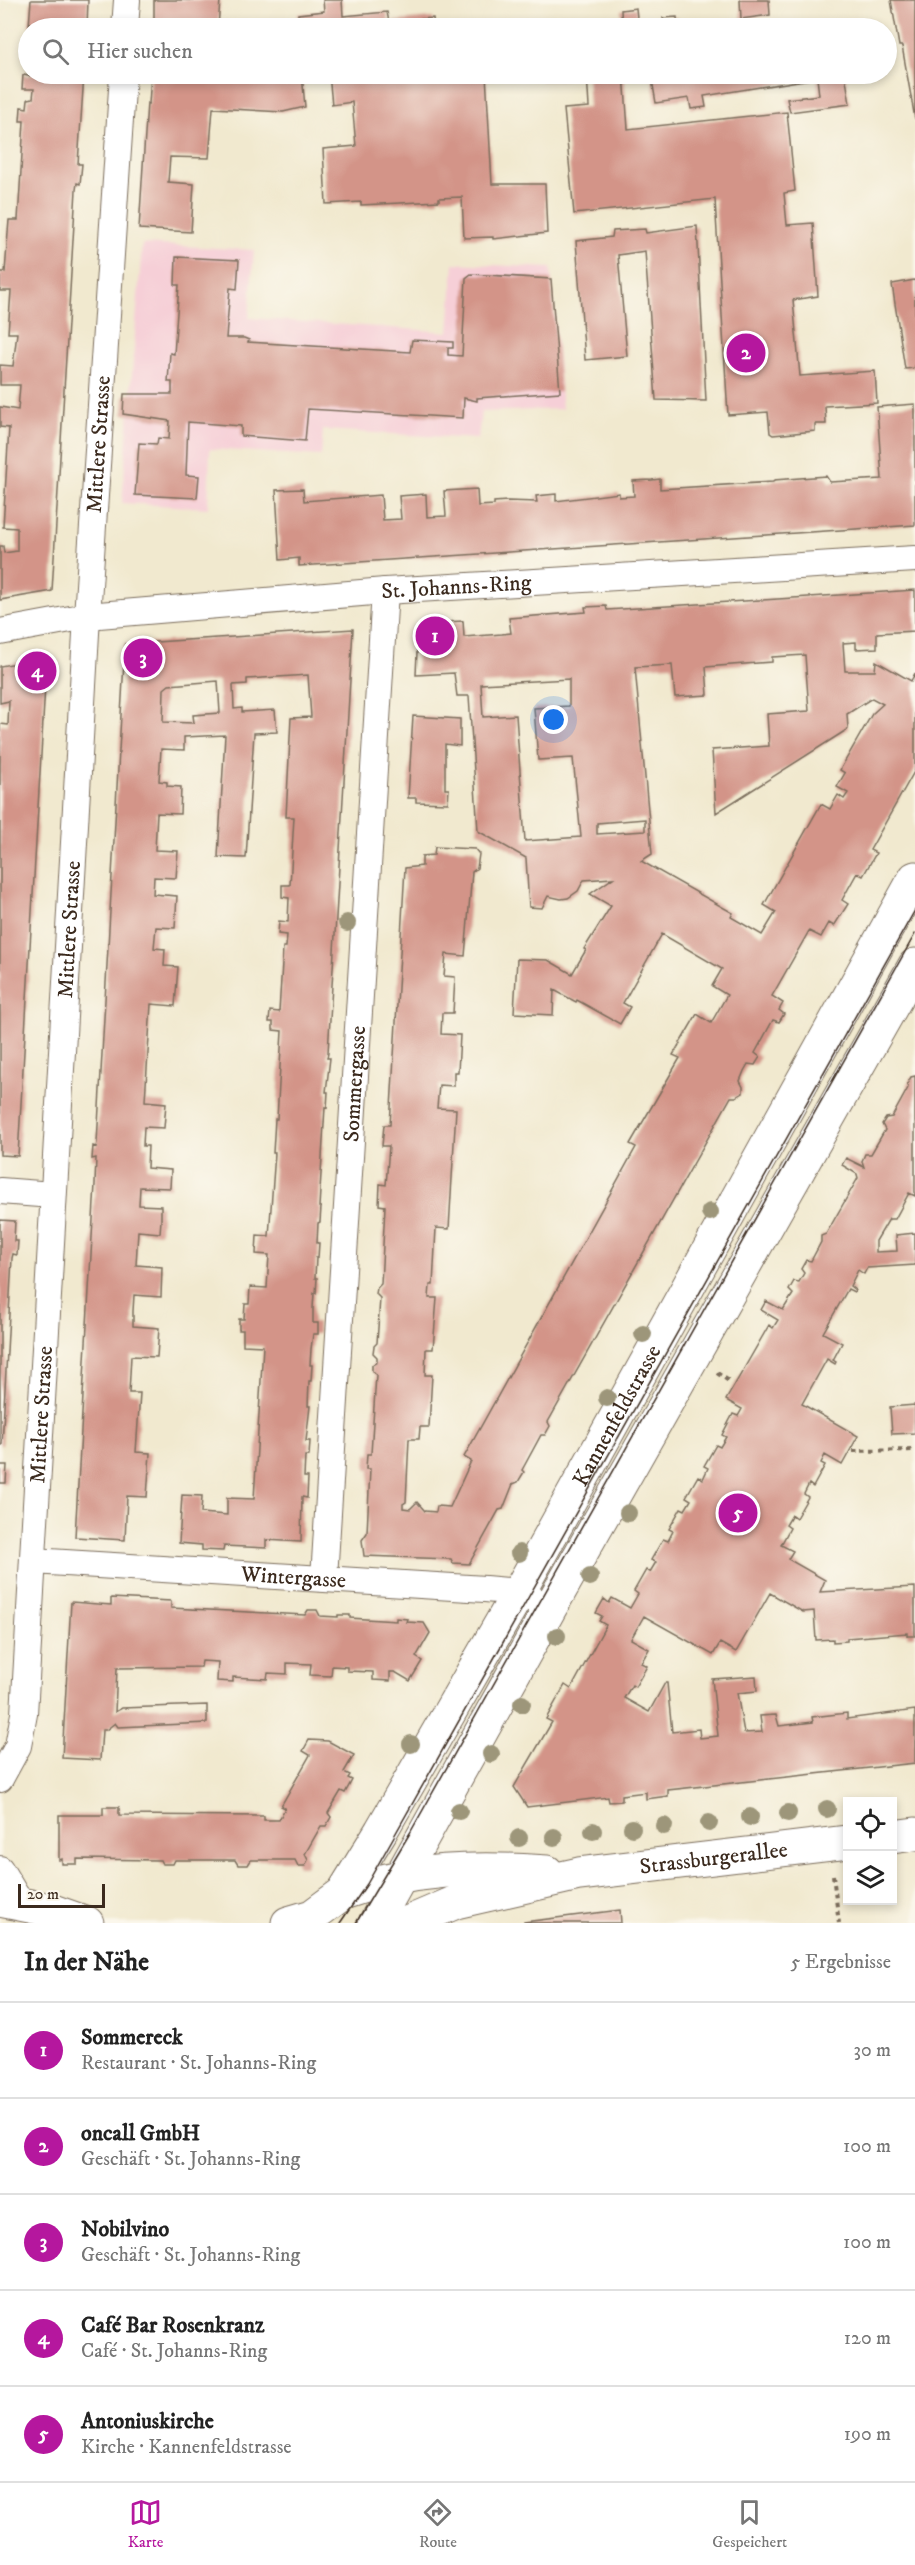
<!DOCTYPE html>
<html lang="de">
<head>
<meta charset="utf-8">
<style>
  body { margin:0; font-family:"IM FELL DW Pica",serif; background:#f2f2f2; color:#222 }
  .controls { position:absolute; right:18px; bottom:18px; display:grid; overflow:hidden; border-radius:0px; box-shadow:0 3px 9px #0003 }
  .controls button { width:54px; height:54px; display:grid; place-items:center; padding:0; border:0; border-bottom:2px solid #e0e0e0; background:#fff; color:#222; font:30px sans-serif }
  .scale { position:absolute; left:18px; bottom:15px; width:87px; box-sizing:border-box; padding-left:6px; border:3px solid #3b2a1e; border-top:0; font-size:16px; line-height:21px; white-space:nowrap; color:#3b2a1e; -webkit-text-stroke:4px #fbf7ec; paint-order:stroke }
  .you { position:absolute; left:554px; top:720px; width:21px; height:21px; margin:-15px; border:4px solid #fff; border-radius:50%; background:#1a73e8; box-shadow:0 0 0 9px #1a73e833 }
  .badge { display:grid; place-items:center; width:39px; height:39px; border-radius:50%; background:#b5179e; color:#fff; font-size:20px; font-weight:700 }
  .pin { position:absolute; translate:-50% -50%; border:3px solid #fff; box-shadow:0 2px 6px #0006 }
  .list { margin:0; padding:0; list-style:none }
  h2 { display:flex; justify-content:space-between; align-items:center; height:78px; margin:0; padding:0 24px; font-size:26px }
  h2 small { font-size:20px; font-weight:400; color:#767676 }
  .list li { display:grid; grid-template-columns:39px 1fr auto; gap:18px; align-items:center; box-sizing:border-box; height:96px; padding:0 24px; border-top:2px solid #e0e0e0 }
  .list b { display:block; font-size:22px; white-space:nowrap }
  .list p { margin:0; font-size:20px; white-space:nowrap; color:#767676 }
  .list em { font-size:20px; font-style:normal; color:#767676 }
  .icon { flex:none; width:33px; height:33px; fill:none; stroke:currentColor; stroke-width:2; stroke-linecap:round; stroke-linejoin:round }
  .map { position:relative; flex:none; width:915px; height:1923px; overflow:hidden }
  .search { position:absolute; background:#fff; box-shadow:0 3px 9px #0003; left:18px; right:18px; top:18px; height:66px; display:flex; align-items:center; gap:15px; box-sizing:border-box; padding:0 21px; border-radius:33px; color:#767676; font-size:22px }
  .sheet { height:558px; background:#fff }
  nav { display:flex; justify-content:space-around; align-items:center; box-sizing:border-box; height:84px; border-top:2px solid #e0e0e0; background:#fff; font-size:16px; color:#767676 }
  nav a { display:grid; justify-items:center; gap:3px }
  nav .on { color:#b5179e }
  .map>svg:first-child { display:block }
  .built { fill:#f6cfd7 }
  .building { fill:#d39488; fill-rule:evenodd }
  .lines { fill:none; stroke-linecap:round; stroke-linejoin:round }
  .street-casing { stroke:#7b6d5c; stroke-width:28 }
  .secondary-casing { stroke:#7b6d5c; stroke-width:35 }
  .primary-casing { stroke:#7b6d5c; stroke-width:35 }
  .path { stroke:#7b6d5c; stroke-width:4; stroke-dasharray:4.5 4.5; stroke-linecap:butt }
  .street { stroke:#fff; stroke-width:26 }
  .secondary { stroke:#fff; stroke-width:33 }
  .primary { stroke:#fff; stroke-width:33 }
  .tram { stroke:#3b2a1e; stroke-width:1.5 }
  .tree { fill:#9d967a }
  .labels { text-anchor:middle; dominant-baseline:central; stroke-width:4.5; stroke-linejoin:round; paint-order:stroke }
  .street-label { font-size:22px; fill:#3b2a1e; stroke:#fbf7ec }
</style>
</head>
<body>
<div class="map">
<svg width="915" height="1923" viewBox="0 0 915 1923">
  <rect width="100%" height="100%" fill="#fbf7ec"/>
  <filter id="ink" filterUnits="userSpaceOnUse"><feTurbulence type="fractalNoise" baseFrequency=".0167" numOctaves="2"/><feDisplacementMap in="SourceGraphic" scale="12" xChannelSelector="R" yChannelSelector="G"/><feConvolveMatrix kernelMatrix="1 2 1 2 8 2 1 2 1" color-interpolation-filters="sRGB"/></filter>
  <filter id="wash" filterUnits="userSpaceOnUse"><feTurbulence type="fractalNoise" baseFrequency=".008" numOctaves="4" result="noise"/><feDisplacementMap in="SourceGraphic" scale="24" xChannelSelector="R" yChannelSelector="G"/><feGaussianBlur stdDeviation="1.35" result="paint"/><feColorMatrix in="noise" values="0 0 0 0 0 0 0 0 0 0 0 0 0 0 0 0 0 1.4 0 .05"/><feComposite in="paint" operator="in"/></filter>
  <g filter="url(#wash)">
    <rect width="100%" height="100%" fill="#f1e9cf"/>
    <polygon class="built" points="142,244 254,250 249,318 449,332 454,263 551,268 562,409 481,412 478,439 323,430 321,456 210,449 208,508 122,503"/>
    <g id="blocks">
      <g class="building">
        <polygon points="31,0 88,0 87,28 37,28 37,26 29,26"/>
        <polygon points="154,0 220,0 218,28 154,28"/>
        <polygon points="323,0 342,0 343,16 387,12 389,22 433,18 434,28 221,28 298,20 298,14 324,11"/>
        <polygon points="740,0 769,0 770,15 741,19"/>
        <polygon points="891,0 915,0 915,119 902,46 899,46"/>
        <polygon points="636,8 638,28 622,28 621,10"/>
        <polygon points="677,17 678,28 664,28 663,18"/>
        <polygon points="29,74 84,74 78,164 82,164 80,184 77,183 76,190 52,591 0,600 0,546 3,546 4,553 17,551 17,528 3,527 9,428 0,427 0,407 18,410 20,385 0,385 0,365 13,366 17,333 8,333 11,291 0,291 0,272 5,272 9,220 18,220 24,121 20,121 21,107 27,108 28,99 33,98 34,89 22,89 23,75 29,76"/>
        <polygon points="151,74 302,74 305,107 283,112 213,108 209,158 170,157 168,182 194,184 191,232 139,229 147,103 149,104"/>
        <polygon points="329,74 486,74 492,184 545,184 547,233 493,239 493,237 464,238 462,197 439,198 439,201 361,205 361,202 326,204 323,149 356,146 352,102 332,105"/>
        <polygon points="541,74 567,74 567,79 541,81"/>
        <polygon points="587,74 624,74 628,129 787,112 795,191 784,193 787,225 813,223 818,296 793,300 800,376 875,371 877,403 825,406 826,424 815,424 815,431 773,435 770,433 768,412 728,415 715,199 574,214 564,109 589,107"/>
        <polygon points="651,74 845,74 850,104 790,112 787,99 819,95 817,78 704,96 706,107 691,109 689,98 656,103"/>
        <polygon points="697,226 706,401 656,400 645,251 618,255 627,356 585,360 576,241 612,237 613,231 645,229 646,233"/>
        <polygon points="176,257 239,260 237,289 230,288 226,338 244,338 249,340 248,342 410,352 412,340 453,342 453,348 448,348 448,355 462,356 466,278 471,274 551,279 560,392 477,398 477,401 464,398 463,418 308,409 305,441 241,436 241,426 188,422 186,475 199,476 197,498 135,495 139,443 157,444 158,438 169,439 170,421 123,414 124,394 172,394 172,382 168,382 170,353 174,354 179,285 175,285"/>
        <polygon points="915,280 915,368 905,369 892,284"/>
        <polygon points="915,404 915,525 299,566 299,558 280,560 276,490 303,489 304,501 381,495 383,520 401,519 399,496 426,494 427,517 446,516 444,491 477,489 478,506 494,505 494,502 507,501 537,502 536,496 556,494 556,501 619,493 619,497 634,496 633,481 652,480 660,479 660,489 773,482 774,480 826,476 830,482 882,479 877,407"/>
        <path d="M915 590V631L877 633V648L856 649V642L843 643 845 671H875L876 661 911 681 915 673V770L870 850 876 853 863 876 857 873 842 900 848 904 834 926 829 923 821 937 809 931 772 996 783 1003 779 1010 784 1014 779 1022 773 1020 755 1053 760 1057 755 1065 748 1064 744 1071 740 1081 743 1087V1093L736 1097H731L548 1422 550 1426 545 1435H541L522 1470 524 1472 518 1482 513 1484 503 1509 499 1510 469 1564 453 1563 451 1559 364 1556 362 1540 367 1533 370 1469H366L367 1454H371L376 1375 372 1371V1365L377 1362V1357L373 1353 374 1346 377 1343 380 1298 376 1294 377 1288 381 1284 385 1206 379 1205 380 1184 386 1185 389 1146H382L384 1125H390L405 868 422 866V856L434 855 435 847 475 849 479 854 477 868 472 872 465 956 446 954 444 976 455 977 453 1013H442L441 1034 460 1035 458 1072H454V1086L439 1085 437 1108 456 1109 449 1229 436 1228 433 1285H430L429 1298H437L433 1349H426L425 1375H432L429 1427H420L419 1439H409L406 1502 403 1504V1508L410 1509 417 1502 425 1511 436 1512 437 1506 450 1507 471 1461 464 1457 636 1147 630 1144 680 1058 673 1055 697 1014 711 1023 727 995 712 986 722 969 662 934 623 1003 630 1007 620 1024 577 1000 576 1002 554 990 553 1015 514 1013 517 959 548 960 572 974 586 950 584 949 611 906 590 894 613 878 584 880 578 891 568 898 561 899 548 896 542 908 529 907 526 858 478 831 469 696H457L454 673 416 675 418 630 425 623 463 621 464 637 502 634 511 633 509 618 586 612 585 607 606 606 607 610ZM805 655 809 711 767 714 769 746 712 750 716 813 848 729 847 714 872 698 883 704 872 714 840 770 845 773 837 787 848 793 844 799 838 795 830 809 821 804 764 905 776 912 762 935 731 917 733 913 641 861 652 854 635 667 672 665 675 697 708 695 706 667 772 662V657ZM569 679V706L534 708 538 760 573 758 581 837 525 841 516 715 483 717 481 684ZM645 819V831L597 834V823Z"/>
        <path d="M353 629 328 1053 327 1058H330L326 1092H328L327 1108 325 1107 319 1207H321L320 1222 318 1223 317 1243H319L318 1258H316L315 1278H317L316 1293H314L313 1308V1323H318V1334H313L311 1349 310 1365H312L311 1381H309L308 1406H310L306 1441H310L309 1456H305L304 1477H308L307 1498 302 1497 301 1542 266 1540V1548L224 1546 223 1551 202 1550V1545L179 1543 182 1495 202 1496 201 1513 227 1515V1498L254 1499 263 1346 243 1345V1330H239V1319H244L245 1304H249L250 1287 267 1288 269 1255 256 1254 257 1235 269 1236 275 1153H273L275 1119H277L282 1031 273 1030V1022H269L270 1011 279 1012 283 947H286L287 935 278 934 279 921 288 922 289 898 282 897V885H290L294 817H286L291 718 311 717 308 675 247 679V684L233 685 234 709 242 708V712L275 710 277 732 254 733 246 858 218 857 225 735 184 737V750L161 749 159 781 167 782V786L181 787 180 814 157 813 155 850 178 851 177 864 176 878 154 877 153 894 177 896 175 928 156 927 154 948 165 949 164 966 178 967 175 1006 151 1004 145 1101 166 1103 164 1128 144 1127 143 1146H148L147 1168 171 1170 170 1188 140 1187 139 1205 161 1206V1220L160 1233 138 1231 136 1265 162 1267 161 1297 134 1295 133 1311V1326L159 1328 157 1357 131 1356 129 1393H140L136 1452 150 1453 147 1497 127 1496 125 1540 75 1537 95 1184 96 1158 92 1159 93 1146 96 1147 97 1143 125 644ZM218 681 220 713 193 715 194 723 163 722 164 689 169 685Z"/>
        <polygon points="38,659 46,668 18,1156 0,1155 0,724 8,725 9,701 0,703 0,666"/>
        <polygon points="413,716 460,719 460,746 445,744 445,789 449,789 448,803 416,802 416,798 408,798"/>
        <polygon points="915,1076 915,1196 909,1193 895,1219 889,1219 876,1241 876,1252 897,1251 896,1235 915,1233 915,1265 867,1268 864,1274 858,1270 850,1286 855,1290 854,1292 848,1289 823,1333 842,1343 833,1360 836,1362 835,1364 827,1359 802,1404 858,1436 842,1465 825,1455 821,1463 825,1465 813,1487 809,1484 804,1494 808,1497 796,1518 792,1515 786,1525 790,1528 781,1545 793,1551 788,1559 825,1580 820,1592 915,1587 915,1636 907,1636 907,1633 847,1638 847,1641 833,1642 833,1639 816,1640 814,1611 803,1612 770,1593 736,1652 720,1643 713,1655 644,1616 631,1639 649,1649 641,1663 647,1666 635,1687 632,1685 624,1698 649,1712 665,1683 667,1683 672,1732 699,1729 700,1738 718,1736 712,1679 756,1676 757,1691 737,1693 744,1733 762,1732 760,1716 776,1715 779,1726 813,1722 812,1717 847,1713 847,1719 915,1710 915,1763 668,1790 668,1796 646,1799 646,1792 622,1795 622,1801 609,1802 608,1797 527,1807 514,1787 552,1722 546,1719 565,1685 571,1689 606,1625 599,1621 602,1616 596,1613 604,1599 609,1603 612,1598 630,1608 638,1594 634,1591 646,1570 650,1572 656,1562 651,1560 663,1539 668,1541 673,1531 669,1529 681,1508 685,1510 691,1500 686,1497 698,1476 703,1479 708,1468 704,1466 716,1445 720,1447 726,1437 722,1435 733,1414 738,1416 742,1409 726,1400 769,1325 773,1328 778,1320 761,1310 766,1301 783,1310 793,1294 789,1290 794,1281 799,1282 804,1273 801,1269 806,1260 811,1261 821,1242 821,1236 826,1234 858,1178 857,1174 842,1165 846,1158 864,1167 862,1161 865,1154 871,1154 885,1130 882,1124 886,1118 892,1117 908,1088 907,1084 911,1077"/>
        <polygon points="0,1220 15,1221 14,1241 18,1241 17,1255 13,1254 12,1258 2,1445 0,1445"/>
        <polygon points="915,1405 915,1433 892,1434 890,1407"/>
        <polygon points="0,1465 7,1465 6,1483 0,1483"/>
        <polygon points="111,1598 171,1601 171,1608 305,1615 308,1610 317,1610 320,1616 338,1617 338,1615 350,1615 350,1618 396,1621 396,1618 408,1619 407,1622 424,1623 430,1633 416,1657 422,1661 410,1681 395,1672 390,1672 390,1681 373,1680 373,1672 347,1671 347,1667 332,1666 331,1676 310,1675 311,1664 287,1663 287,1674 268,1673 267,1679 233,1677 233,1682 217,1681 218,1662 202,1661 201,1667 117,1668 115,1712 122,1708 207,1705 207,1723 118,1727 115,1723 106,1730 102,1730 100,1760 62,1758 71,1602 111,1605"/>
        <polygon points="309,1740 328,1741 354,1755 344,1772 350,1775 348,1778 352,1780 345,1793 341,1791 328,1813 331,1817 326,1826 321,1826 305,1854 308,1860 305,1866 298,1866 295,1860 251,1860 248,1865 238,1865 235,1860 175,1860 173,1864 162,1864 160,1860 77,1859 77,1864 62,1864 62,1859 59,1860 59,1815 103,1815 103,1807 119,1807 119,1815 264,1816 264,1820 279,1820 285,1808 281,1806 310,1755 303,1751"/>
        <polygon points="620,1910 621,1923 524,1923 524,1922"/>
      </g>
    </g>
  </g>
  <g filter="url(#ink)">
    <use href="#blocks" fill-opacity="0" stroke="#7b6d5c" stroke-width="1.5"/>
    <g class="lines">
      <defs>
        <g id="street">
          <polyline points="125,28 127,0"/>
          <path id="s1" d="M0 632 87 616 385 591 915 559"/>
          <polyline points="0,1191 53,1195"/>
          <path id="s2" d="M33 1561 485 1589 519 1592 550 1608"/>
          <path id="s3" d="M324 1578 385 591"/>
          <path id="s4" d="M0 1779 18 1746 24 1714 87 616 123 74"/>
          <polyline points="0,1869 21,1904"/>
        </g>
        <g id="secondary">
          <polyline points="892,1837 915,1834"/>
          <path d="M343 1893C412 1868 475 1867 547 1872"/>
          <polyline points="0,1900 50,1910 87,1923"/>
          <path id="s5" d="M407 1923 456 1902 579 1874 848 1842"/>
        </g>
        <g id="primary">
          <path id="s6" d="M288 1923 312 1916 343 1893 381 1831 519 1592 915 878"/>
          <polyline points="375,1923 550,1608 915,965"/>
        </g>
      </defs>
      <use href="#street" class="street-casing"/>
      <use href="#secondary" class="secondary-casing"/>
      <use href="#primary" class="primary-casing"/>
      <g class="path">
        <polyline points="717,1373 732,1383"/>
        <polyline points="853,1451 915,1450"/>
        <polyline points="833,1875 839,1923"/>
      </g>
      <use href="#street" class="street"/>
      <use href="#secondary" class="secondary"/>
      <use href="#primary" class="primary"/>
      <g class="tram">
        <polyline points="340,1923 367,1884 397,1831 915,910"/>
        <polyline points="356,1923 410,1833 915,934"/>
      </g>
    </g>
    <g class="tree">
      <circle cx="347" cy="923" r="9"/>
      <circle cx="710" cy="1212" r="9"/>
      <circle cx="643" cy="1334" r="9"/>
      <circle cx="607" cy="1398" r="9"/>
      <circle cx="628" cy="1513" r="9"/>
      <circle cx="519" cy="1553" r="9"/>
      <circle cx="590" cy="1577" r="9"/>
      <circle cx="557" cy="1636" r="9"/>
      <circle cx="522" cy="1704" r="9"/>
      <circle cx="411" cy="1744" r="9"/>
      <circle cx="491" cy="1754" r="9"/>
      <circle cx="827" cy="1809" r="9"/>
      <circle cx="459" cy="1811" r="9"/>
      <circle cx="788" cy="1813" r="9"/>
      <circle cx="750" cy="1817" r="9"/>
      <circle cx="709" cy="1823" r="9"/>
      <circle cx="664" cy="1826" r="9"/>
      <circle cx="632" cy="1828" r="9"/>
      <circle cx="593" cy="1831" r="9"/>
      <circle cx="554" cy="1837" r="9"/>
      <circle cx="519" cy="1838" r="9"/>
    </g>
  </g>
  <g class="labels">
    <g class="street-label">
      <text stroke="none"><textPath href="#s4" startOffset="1342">Mittlere Strasse</textPath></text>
      <text stroke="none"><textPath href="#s1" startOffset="459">St. Johanns-Ring</textPath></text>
      <text stroke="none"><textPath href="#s4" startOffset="856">Mittlere Strasse</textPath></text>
      <text stroke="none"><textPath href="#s3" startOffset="495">Sommergasse</textPath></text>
      <text stroke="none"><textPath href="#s4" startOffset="370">Mittlere Strasse</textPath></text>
      <text stroke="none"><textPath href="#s6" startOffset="614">Kannenfeldstrasse</textPath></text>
      <text stroke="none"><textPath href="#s2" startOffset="261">Wintergasse</textPath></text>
      <text stroke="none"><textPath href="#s5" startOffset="315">Strassburgerallee</textPath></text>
    </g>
  </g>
</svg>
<div class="controls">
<button><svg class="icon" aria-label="locate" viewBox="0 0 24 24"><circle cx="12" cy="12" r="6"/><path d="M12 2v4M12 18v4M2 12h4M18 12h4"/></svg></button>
<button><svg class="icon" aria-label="layers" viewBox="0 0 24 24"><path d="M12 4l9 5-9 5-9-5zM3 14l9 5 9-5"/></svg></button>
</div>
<div class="scale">20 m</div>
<div class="you"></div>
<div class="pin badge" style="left:435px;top:636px">1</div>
<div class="pin badge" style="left:746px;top:353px">2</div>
<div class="pin badge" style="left:143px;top:658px">3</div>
<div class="pin badge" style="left:37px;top:671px">4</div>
<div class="pin badge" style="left:738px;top:1513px">5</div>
<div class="search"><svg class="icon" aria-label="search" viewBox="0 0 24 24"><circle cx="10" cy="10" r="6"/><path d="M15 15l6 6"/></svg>Hier suchen</div>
</div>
<section class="sheet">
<h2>In der Nähe<small>5 Ergebnisse</small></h2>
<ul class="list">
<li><span class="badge">1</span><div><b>Sommereck</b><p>Restaurant · St. Johanns-Ring</p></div><em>30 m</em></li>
<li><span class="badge">2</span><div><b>oncall GmbH</b><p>Geschäft · St. Johanns-Ring</p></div><em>100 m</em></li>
<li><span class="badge">3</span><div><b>Nobilvino</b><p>Geschäft · St. Johanns-Ring</p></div><em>100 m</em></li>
<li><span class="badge">4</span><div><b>Café Bar Rosenkranz</b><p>Café · St. Johanns-Ring</p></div><em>120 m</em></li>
<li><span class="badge">5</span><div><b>Antoniuskirche</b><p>Kirche · Kannenfeldstrasse</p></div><em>190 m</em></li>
</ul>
</section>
<nav>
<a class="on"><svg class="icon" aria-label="map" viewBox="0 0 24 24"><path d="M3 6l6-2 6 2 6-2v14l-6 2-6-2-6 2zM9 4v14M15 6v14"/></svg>Karte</a>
<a><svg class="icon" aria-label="directions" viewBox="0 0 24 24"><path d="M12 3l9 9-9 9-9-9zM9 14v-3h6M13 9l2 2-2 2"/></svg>Route</a>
<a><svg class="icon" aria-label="saved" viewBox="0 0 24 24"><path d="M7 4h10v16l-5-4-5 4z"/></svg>Gespeichert</a>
</nav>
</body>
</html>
